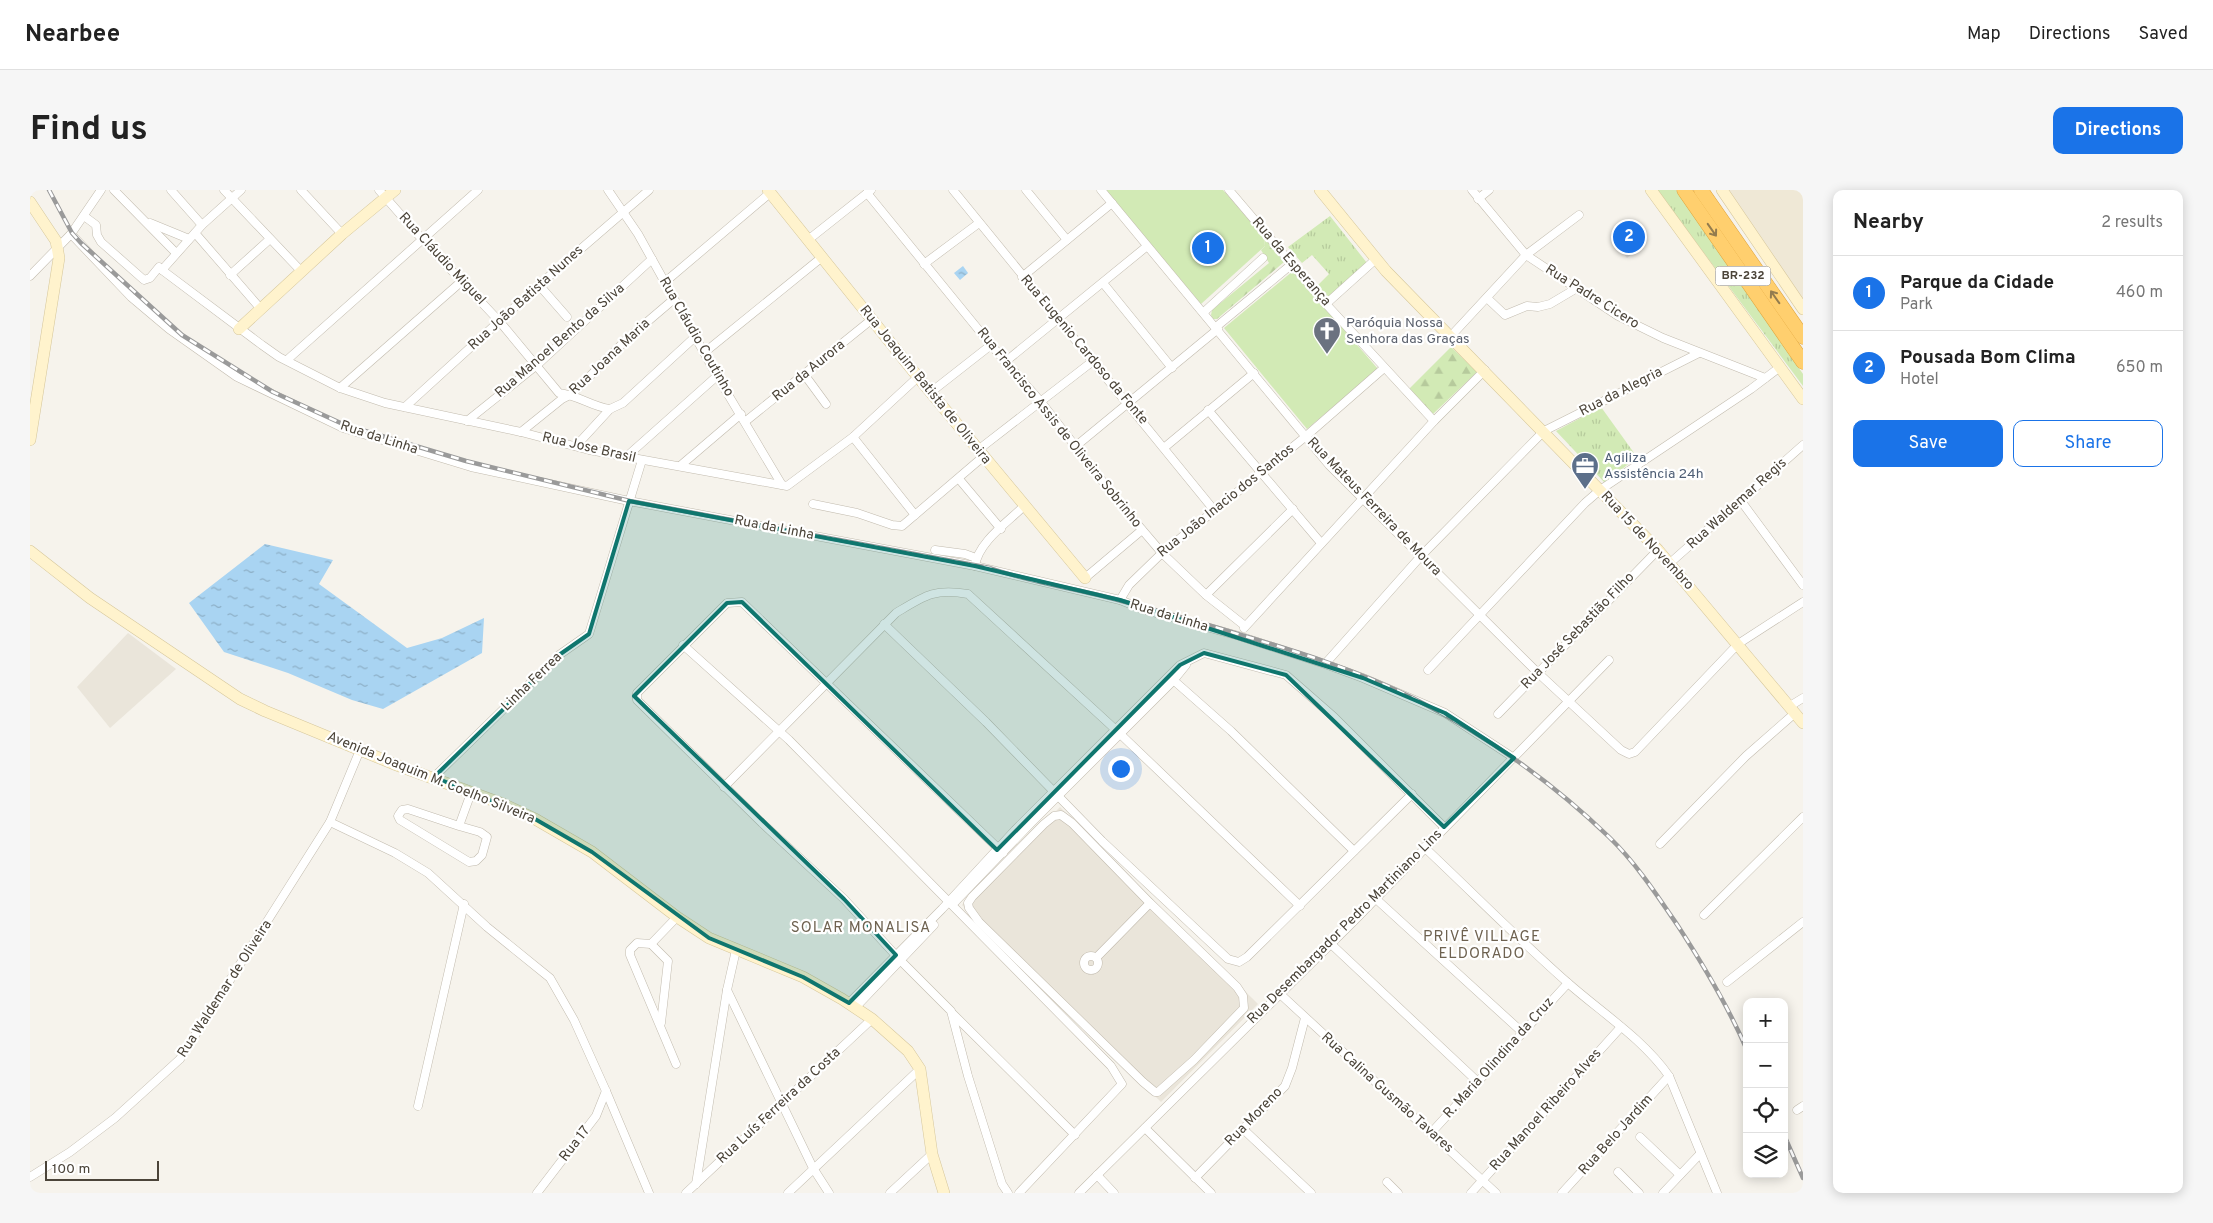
<!DOCTYPE html>
<html lang="en">
<head>
<meta charset="utf-8">
<style>
  body { margin:0; font-family:Overpass,sans-serif; background:#f6f6f6; color:#222 }
  .controls { position:absolute; right:15px; bottom:15px; display:grid; overflow:hidden; border-radius:10px; box-shadow:0 2px 12px #0003 }
  .controls button { width:45px; height:45px; display:grid; place-items:center; padding:0; border:0; border-bottom:1px solid #e0e0e0; background:#fff; color:#222; font:25px sans-serif }
  .scale { position:absolute; left:15px; bottom:12px; width:114px; box-sizing:border-box; padding-left:5px; border:2px solid #4b4439; border-top:0; font-size:14px; line-height:18px; white-space:nowrap; color:#4b4439; -webkit-text-stroke:4px #fff; paint-order:stroke }
  .you { position:absolute; left:1090px; top:578px; width:18px; height:18px; margin:-12px; border:4px solid #fff; border-radius:50%; background:#1a73e8; box-shadow:0 0 0 8px #1a73e833 }
  .badge { display:grid; place-items:center; width:32px; height:32px; border-radius:50%; background:#1a73e8; color:#fff; font-size:16px; font-weight:700 }
  .pin { position:absolute; translate:-50% -50%; border:2px solid #fff; box-shadow:0 1px 5px #0006 }
  .list { margin:0; padding:0; list-style:none }
  h2 { display:flex; justify-content:space-between; align-items:center; height:65px; margin:0; padding:0 20px; font-size:21px }
  h2 small { font-size:16px; font-weight:400; color:#767676 }
  .list li { display:grid; grid-template-columns:32px 1fr auto; gap:15px; align-items:center; box-sizing:border-box; height:75px; padding:0 20px; border-top:1px solid #e0e0e0 }
  .list b { display:block; font-size:19px; white-space:nowrap }
  .list p { margin:0; font-size:16px; white-space:nowrap; color:#767676 }
  .list em { font-size:16px; font-style:normal; color:#767676 }
  .actions { display:flex; gap:10px; padding:15px 20px }
  .actions a { flex:1; padding:11px 0; border:1px solid #1a73e8; border-radius:10px; text-align:center; font-size:18px; color:#1a73e8 }
  .actions .main { background:#1a73e8; color:#fff }
  .icon { flex:none; width:28px; height:28px; fill:none; stroke:currentColor; stroke-width:2; stroke-linecap:round; stroke-linejoin:round }
  .map { position:relative; flex:none; width:1773px; height:1003px; overflow:hidden; border-radius:10px }
  header { display:flex; align-items:center; gap:30px; box-sizing:border-box; height:70px; padding:0 25px; background:#fff; border-bottom:1px solid #e0e0e0 }
  header strong { font-size:24px }
  nav { display:flex; gap:28px; margin-inline-start:auto; font-size:18px }
  .intro { display:flex; align-items:center; justify-content:space-between; box-sizing:border-box; height:120px; padding:0 30px }
  h1 { margin:0; font-size:35px }
  .button { padding:12px 22px; border-radius:10px; background:#1a73e8; color:#fff; font-size:18px; font-weight:700 }
  main { display:flex; gap:30px; padding:0 30px }
  aside { flex:1; background:#fff; border-radius:10px; box-shadow:0 2px 12px #0003 }
  .map>svg:first-child { display:block }
  .residential { fill:#eae5da }
  .education { fill:#efe8d6 }
  .grass { fill:url(#grass-tufts) }
  .forest { fill:url(#forest-firs) }
  .park { fill:#d2eab5 }
  .parking { fill:#e5e3e0 }
  .water { fill:url(#water-ripples) }
  .lines { fill:none; stroke-linecap:round; stroke-linejoin:round }
  .street-casing { stroke:#c2bbae; stroke-width:9 }
  .secondary-casing { stroke:#d6c79b; stroke-width:12 }
  .highway-casing { stroke:#e0a43c; stroke-width:15 }
  .street { stroke:#fff; stroke-width:8 }
  .secondary { stroke:#fff3cd; stroke-width:11 }
  .highway { stroke:#ffcf6e; stroke-width:14 }
  .rail-casing { stroke:#9a9a9a; stroke-width:4.5 }
  .rail { stroke:#fff; stroke-width:2.5; stroke-dasharray:8; stroke-linecap:butt }
  .oneway { stroke:#937c4e }
  .marked { fill:#0f766e; fill-opacity:0.2; stroke:#0f766e; stroke-width:4; stroke-linejoin:round }
  .labels { text-anchor:middle; dominant-baseline:central; stroke-width:4.5; stroke-linejoin:round; paint-order:stroke }
  .shield { fill:#fff; stroke:#817c74; stroke-width:1 }
  .shield-label { font-size:12px; font-weight:bold; fill:#4b4439 }
  .street-label { font-size:14px; fill:#4b4439; stroke:#fff }
  .worship-label { font-size:14px; fill:#5b616d; stroke:#fff; text-anchor:start }
  .service-label { font-size:14px; fill:#4e5e75; stroke:#fff; text-anchor:start }
  .neighbourhood-label { font-size:15px; letter-spacing:1px; fill:#6e6250; stroke:#fff }
</style>
</head>
<body>
<header>
<strong>Nearbee</strong>
<nav><a>Map</a><a>Directions</a><a>Saved</a></nav>
</header>
<div class="intro"><h1>Find us</h1><a class="button">Directions</a></div>
<main>
<div class="map">
<svg width="1773" height="1003" viewBox="0 0 1773 1003">
  <defs>
    <pattern id="grass-tufts" width="24" height="20" patternUnits="userSpaceOnUse" patternTransform="scale(1.25)"><rect width="24" height="20" fill="#d2eab5"/><path d="M3 7l-1-3M5 7V3M7 7l1-3M15 17l-1-3M17 17v-4M19 17l1-3" fill="none" stroke="#b6ca9c"/></pattern>
    <pattern id="forest-firs" width="22" height="20" patternUnits="userSpaceOnUse" patternTransform="scale(1.25)"><rect width="22" height="20" fill="#d2eab5"/><path d="M5 1l3.5 6h-7zM16 11l3.5 6h-7z" fill="#b6ca9c"/></pattern>
    <pattern id="water-ripples" width="26" height="14" patternUnits="userSpaceOnUse" patternTransform="scale(1.25)"><rect width="26" height="14" fill="#a9d4f2"/><path d="M2 4q2-2 4 0t4 0M15 11q2-2 4 0t4 0" fill="none" stroke="#8caec5"/></pattern>
  </defs>
  <rect width="100%" height="100%" fill="#f6f3ec"/>
  <g class="residential">
    <polygon points="98,443 146,479 80,538 47,497"/>
    <polygon points="1030,617 1228,814 1131,912 932,715"/>
  </g>
  <polygon class="education" points="1697,0 1773,0 1773,110"/>
  <g class="grass">
    <polygon points="1627,0 1646,0 1773,184 1773,196"/>
    <polygon points="1300,26 1337,73 1298,108 1288,95 1299,84 1282,65 1272,73 1258,57"/>
    <polygon points="1571,217 1607,267 1576,292 1574,292 1526,241"/>
  </g>
  <g class="forest">
    <polygon points="1234,47 1254,72 1187,129 1183,129 1181,125 1182,120 1239,73 1231,60 1235,56"/>
    <polygon points="1421,157 1447,182 1403,224 1379,199"/>
  </g>
  <g class="park">
    <polygon points="1075,0 1193,0 1234,47 1235,56 1171,114"/>
    <polygon points="1263,81 1348,179 1277,239 1194,138"/>
  </g>
  <polygon class="parking" points="1608,40 1617,51 1597,68 1583,49"/>
  <g class="water">
    <polygon points="933,76 938,83 930,90 924,83"/>
    <polygon points="235,354 303,370 289,394 377,458 412,448 454,428 452,463 353,519 322,510 258,483 194,462 159,413"/>
  </g>
  <g class="lines">
    <defs>
      <g id="street">
        <polyline points="84,0 146,63"/>
        <polyline points="141,0 172,35"/>
        <polyline points="194,0 271,81"/>
        <polyline points="211,0 172,35 132,80 232,155 249,167 310,198 355,213 491,242 559,260 757,296 823,247 888,187"/>
        <polyline points="271,0 312,44"/>
        <path d="M349 0 392 49 470 132 529 203C548 205 562 217 580 219"/>
        <polyline points="578,0 608,44 687,186 752,295"/>
        <polyline points="923,0 1184,320"/>
        <polyline points="996,0 1037,50"/>
        <polyline points="1071,0 1299,275 1507,482 1591,560 1599,564 1605,562 1708,454 1773,412"/>
        <polyline points="1199,0 1296,114 1404,231"/>
        <polyline points="1442,0 1496,65 1588,126 1633,148 1735,188"/>
        <polyline points="837,3 961,155 1011,212 1091,315 1132,363 1176,405 1215,436"/>
        <polyline points="1448,9 1459,0"/>
        <polyline points="54,26 66,35 67,45 71,52 114,90 120,88 129,77 132,80"/>
        <polyline points="120,33 159,49"/>
        <polyline points="165,43 230,118"/>
        <polyline points="41,44 101,107 139,139 207,187 313,238 441,277 599,311 945,376 1090,410 1115,420 1209,446 1295,474 1333,488 1415,523 1484,568"/>
        <polyline points="778,50 841,0"/>
        <polyline points="894,74 949,33"/>
        <polyline points="200,85 240,49"/>
        <polyline points="0,86 41,44 71,0"/>
        <polyline points="992,87 1082,13"/>
        <polyline points="635,92 740,3"/>
        <polyline points="1073,93 1142,178"/>
        <polyline points="509,95 537,127"/>
        <polyline points="1457,108 1475,125 1497,116 1508,117 1520,114 1547,98"/>
        <polyline points="1296,114 1346,69"/>
        <polyline points="1174,122 1233,68"/>
        <polyline points="1186,137 1262,74"/>
        <polyline points="1421,146 1496,65 1549,25"/>
        <polyline points="675,162 791,68"/>
        <polyline points="257,170 448,0"/>
        <polyline points="975,172 1116,57"/>
        <polyline points="774,184 796,214"/>
        <polyline points="310,198 432,91"/>
        <polyline points="901,202 961,155"/>
        <polyline points="375,217 509,95 619,0"/>
        <polyline points="1178,220 1291,353"/>
        <polyline points="437,231 507,175 622,69"/>
        <polyline points="716,231 841,130"/>
        <polyline points="491,242 532,209 542,204 597,149 644,109"/>
        <polyline points="823,247 885,325"/>
        <polyline points="546,256 580,219 593,213 665,147"/>
        <polyline points="1046,256 1188,139"/>
        <polyline points="1135,257 1224,183"/>
        <polyline points="948,260 1063,171"/>
        <polyline points="596,267 687,186"/>
        <polyline points="650,276 711,224"/>
        <polyline points="929,289 971,339"/>
        <polyline points="1711,311 1773,395"/>
        <polyline points="783,314 827,323 862,335 872,336 954,266"/>
        <polyline points="905,360 935,364 946,368"/>
        <polyline points="1640,373 1773,255"/>
        <path d="M945 376C948 352 978 332 994 316"/>
        <polyline points="1055,388 1112,340"/>
        <polyline points="1176,405 1263,319"/>
        <polyline points="1090,410 1099,395 1132,363 1275,247 1354,178"/>
        <polyline points="854,434 956,532 1072,651 1198,769 1209,772 1217,767 1382,604"/>
        <polyline points="1214,438 1404,231 1455,180"/>
        <polyline points="653,455 759,550 1081,876 1092,894 989,1003"/>
        <polyline points="1295,474 1391,366 1514,241 1669,163"/>
        <polyline points="1398,480 1555,313 1570,300 1721,199 1750,177"/>
        <polyline points="1141,488 1201,541 1324,661"/>
        <polyline points="1760,516 1773,508"/>
        <polyline points="1468,524 1628,360"/>
        <polyline points="404,587 529,465 559,444 612,270"/>
        <path d="M694 597 866 423C894 406 904 398 938 404L1086 540 1270 716"/>
        <polygon points="1031,625 1042,633 1120,713 1207,797 1213,806 1214,818 1164,870 1128,902 1125,902 1113,892 949,732 939,718 938,713 942,707 1014,634 1024,626"/>
        <polyline points="300,632 365,663 398,683 457,737 520,788 544,830 576,901 619,1003"/>
        <polyline points="429,636 450,642 457,647 452,665 446,671 439,672 370,630 368,626 372,620 378,619 429,636 441,603"/>
        <polyline points="1630,654 1716,566 1765,523"/>
        <path d="M1394 657C1442 702 1489 750 1538 793 1572 823 1613 849 1639 886L1687 1003"/>
        <polyline points="973,663 712,412 697,413 607,503 607,510 732,633 814,709 870,770 921,821 938,886 972,994 978,1003"/>
        <polyline points="1345,708 1492,842"/>
        <polyline points="925,712 1002,632 1143,491 1156,475"/>
        <polyline points="1674,725 1773,627"/>
        <polyline points="621,754 638,771 631,833"/>
        <polyline points="1301,754 1448,892"/>
        <circle cx="1061" cy="773" r="7"/>
        <polyline points="1066,768 1120,713"/>
        <polyline points="1697,792 1773,732"/>
        <polyline points="697,800 783,978 799,1003"/>
        <polyline points="1249,803 1466,1003"/>
        <polyline points="819,813 912,719 985,640 1150,475 1174,463 1256,485 1304,527 1414,637"/>
        <polyline points="825,818 904,735"/>
        <polyline points="922,823 1045,945"/>
        <polyline points="646,874 600,765 600,760 607,753 621,754 647,727"/>
        <polyline points="388,916 434,714"/>
        <polyline points="1767,920 1773,916"/>
        <polyline points="1115,938 1181,1003"/>
        <polyline points="1213,939 1281,1003"/>
        <polyline points="1401,943 1538,793"/>
        <polyline points="1610,947 1650,985"/>
        <polyline points="1588,982 1609,1003"/>
        <polyline points="1067,985 1084,1003"/>
        <polyline points="0,987 40,962 85,928 150,869 300,632 330,560"/>
        <polyline points="1165,988 1255,896 1262,878 1275,828"/>
        <polyline points="1357,992 1368,1003"/>
        <polyline points="666,994 697,800 706,760"/>
        <polyline points="507,1003 566,926 576,901"/>
        <polyline points="656,1003 842,829"/>
        <polyline points="758,1003 890,879"/>
        <polyline points="860,1003 902,964"/>
        <polyline points="1049,1003 1324,731 1579,470"/>
        <polyline points="1441,1003 1591,837"/>
        <polyline points="1532,1003 1639,886"/>
        <polyline points="1633,1003 1670,964"/>
      </g>
      <g id="secondary">
        <polyline points="738,0 888,187 1055,388"/>
        <polyline points="1290,0 1356,81 1628,360 1773,533"/>
        <polyline points="1621,0 1773,209"/>
        <polyline points="1692,0 1773,119"/>
        <polyline points="0,12 26,51 29,68 0,250"/>
        <polyline points="209,139 312,44 365,0"/>
        <polyline points="0,361 60,408 210,509 235,521 364,574 473,614 505,629 562,662 647,727 679,748 773,787 812,809 842,829 878,861 890,879 902,964 914,1003"/>
      </g>
      <g id="highway">
        <polyline points="1654,0 1773,172"/>
        <polyline points="1671,0 1773,147"/>
      </g>
    </defs>
    <use href="#street" class="street-casing"/>
    <use href="#secondary" class="secondary-casing"/>
    <use href="#highway" class="highway-casing"/>
    <use href="#street" class="street"/>
    <use href="#secondary" class="secondary"/>
    <use href="#highway" class="highway"/>
    <defs>
      <g id="rail">
        <path d="M19 0 42 43 51 53 152 145 243 202 315 235 436 271 600 311 960 378C1002 393 1045 398 1088 410 1129 421 1170 432 1211 445 1269 462 1329 481 1383 508 1454 544 1522 592 1579 647 1606 673 1627 705 1648 736 1674 776 1698 816 1717 860"/>
        <polyline points="1754,945 1773,988"/>
      </g>
    </defs>
    <use href="#rail" class="rail-casing"/>
    <use href="#rail" class="rail"/>
  </g>
  <defs><path id="oneway-shaft" d="M-6 0H5M1.5-3L5.5 0L1.5 3" fill="none" stroke-width="1.6" stroke-linecap="round" stroke-linejoin="round" transform="scale(1.25)"/></defs>
  <g class="oneway">
    <use href="#oneway-shaft" transform="translate(1682 40) rotate(55)"/>
    <use href="#oneway-shaft" transform="translate(1745 107) rotate(-125)"/>
  </g>
  <path class="marked" d="M599 311 945 376 1090 410 1333 488 1415 523 1484 568 1414 637 1256 485 1174 463 1150 475 967 660 712 412 697 413 604 506 814 709 866 765 819 813 773 787 679 748 562 662 505 629 404 587 529 465 559 444Z"/>
  <defs>
    <symbol id="church-pin" viewBox="-11 -11 22 30"><path d="M0 17L-7.5 6A9.5 9.5 0 1 1 7.5 6Z" fill="#6b7280" stroke="#fff"/><path d="M-1.2-6h2.4v3.5h3.3v2.4h-3.3V6h-2.4V-.1h-3.3v-2.4h3.3Z" fill="#fff"/></symbol>
    <symbol id="office-pin" viewBox="-11 -11 22 30"><path d="M0 17L-7.5 6A9.5 9.5 0 1 1 7.5 6Z" fill="#5c6f8a" stroke="#fff"/><path d="M-6-3h4V-5.5h4V-3h4V5H-6ZM-1-4.5V-3h2v-1.5ZM-6 0V1H6V0Z" fill="#fff"/></symbol>
  </defs>
  <g fill-rule="evenodd">
    <use href="#church-pin" x="1281" y="125" width="32" height="43"/>
    <use href="#office-pin" x="1539" y="260" width="32" height="43"/>
  </g>
  <g class="labels">
    <rect class="shield" x="1685.5" y="76.5" width="55" height="19" rx="4"/>
    <g class="shield-label">
      <text x="1713" y="86">BR-232</text>
    </g>
    <g class="street-label">
      <text transform="translate(412 69) rotate(47)">Rua Cláudio Miguel</text>
      <text transform="translate(1261 72) rotate(49)">Rua da Esperança</text>
      <text transform="translate(1562 107) rotate(32)">Rua Padre Cicero</text>
      <text transform="translate(496 108) rotate(-42)">Rua João Batista Nunes</text>
      <text transform="translate(666 147) rotate(60)">Rua Cláudio Coutinho</text>
      <text transform="translate(530 151) rotate(-41)">Rua Manoel Bento da Silva</text>
      <text transform="translate(1054 160) rotate(50)">Rua Eugenio Cardoso da Fonte</text>
      <text transform="translate(580 167) rotate(-43)">Rua Joana Maria</text>
      <text transform="translate(779 181) rotate(-39)">Rua da Aurora</text>
      <text transform="translate(895 195) rotate(51)">Rua Joaquim Batista de Oliveira</text>
      <text transform="translate(1591 202) rotate(-27)">Rua da Alegria</text>
      <text transform="translate(1029 238) rotate(51)">Rua Francisco Assis de Oliveira Sobrinho</text>
      <text transform="translate(349 248) rotate(18)">Rua da Linha</text>
      <text transform="translate(559 258) rotate(13)">Rua Jose Brasil</text>
      <text transform="translate(1196 311) rotate(-39)">Rua João Inacio dos Santos</text>
      <text transform="translate(1707 314) rotate(-42)">Rua Waldemar Regis</text>
      <text transform="translate(1344 317) rotate(46)">Rua Mateus Ferreira de Moura</text>
      <text transform="translate(744 338) rotate(11)">Rua da Linha</text>
      <text transform="translate(1617 351) rotate(47)">Rua 15 de Novembro</text>
      <text transform="translate(1139 426) rotate(17)">Rua da Linha</text>
      <text transform="translate(1548 441) rotate(-46)">Rua José Sebastião Filho</text>
      <text transform="translate(502 492) rotate(-44)">Linha Ferrea</text>
      <text transform="translate(401 588) rotate(22)">Avenida Joaquim M. Coelho Silveira</text>
      <text transform="translate(1315 737) rotate(-45)">Rua Desembargador Pedro Martiniano Lins</text>
      <text transform="translate(195 799) rotate(-57)">Rua Waldemar de Oliveira</text>
      <text transform="translate(1469 868) rotate(-48)">R. Maria Olindina da Cruz</text>
      <text transform="translate(1357 903) rotate(42)">Rua Calina Gusmão Tavares</text>
      <text transform="translate(749 916) rotate(-43)">Rua Luís Ferreira da Costa</text>
      <text transform="translate(1516 920) rotate(-48)">Rua Manoel Ribeiro Alves</text>
      <text transform="translate(1224 927) rotate(-46)">Rua Moreno</text>
      <text transform="translate(1586 945) rotate(-48)">Rua Belo Jardim</text>
      <text transform="translate(545 954) rotate(-52)">Rua 17</text>
    </g>
    <g class="worship-label">
      <text x="1316" y="133">Paróquia Nossa<tspan x="1316" dy="16">Senhora das Graças</tspan></text>
    </g>
    <g class="service-label">
      <text x="1574" y="268">Agiliza<tspan x="1574" dy="16">Assistência 24h</tspan></text>
    </g>
    <g class="neighbourhood-label">
      <text x="831" y="738">SOLAR MONALISA</text>
      <text x="1452" y="747">PRIVÊ VILLAGE<tspan x="1452" dy="17">ELDORADO</tspan></text>
    </g>
  </g>
</svg>
<div class="controls">
<button>+</button>
<button>−</button>
<button><svg class="icon" aria-label="locate" viewBox="0 0 24 24"><circle cx="12" cy="12" r="6"/><path d="M12 2v4M12 18v4M2 12h4M18 12h4"/></svg></button>
<button><svg class="icon" aria-label="layers" viewBox="0 0 24 24"><path d="M12 4l9 5-9 5-9-5zM3 14l9 5 9-5"/></svg></button>
</div>
<div class="scale">100 m</div>
<div class="you"></div>
<div class="pin badge" style="left:1178px;top:58px">1</div>
<div class="pin badge" style="left:1599px;top:47px">2</div>
</div>
<aside>
<h2>Nearby<small>2 results</small></h2>
<ul class="list">
<li><span class="badge">1</span><div><b>Parque da Cidade</b><p>Park</p></div><em>460 m</em></li>
<li><span class="badge">2</span><div><b>Pousada Bom Clima</b><p>Hotel</p></div><em>650 m</em></li>
</ul>
<div class="actions"><a class="main">Save</a><a>Share</a></div>
</aside>
</main>
</body>
</html>
